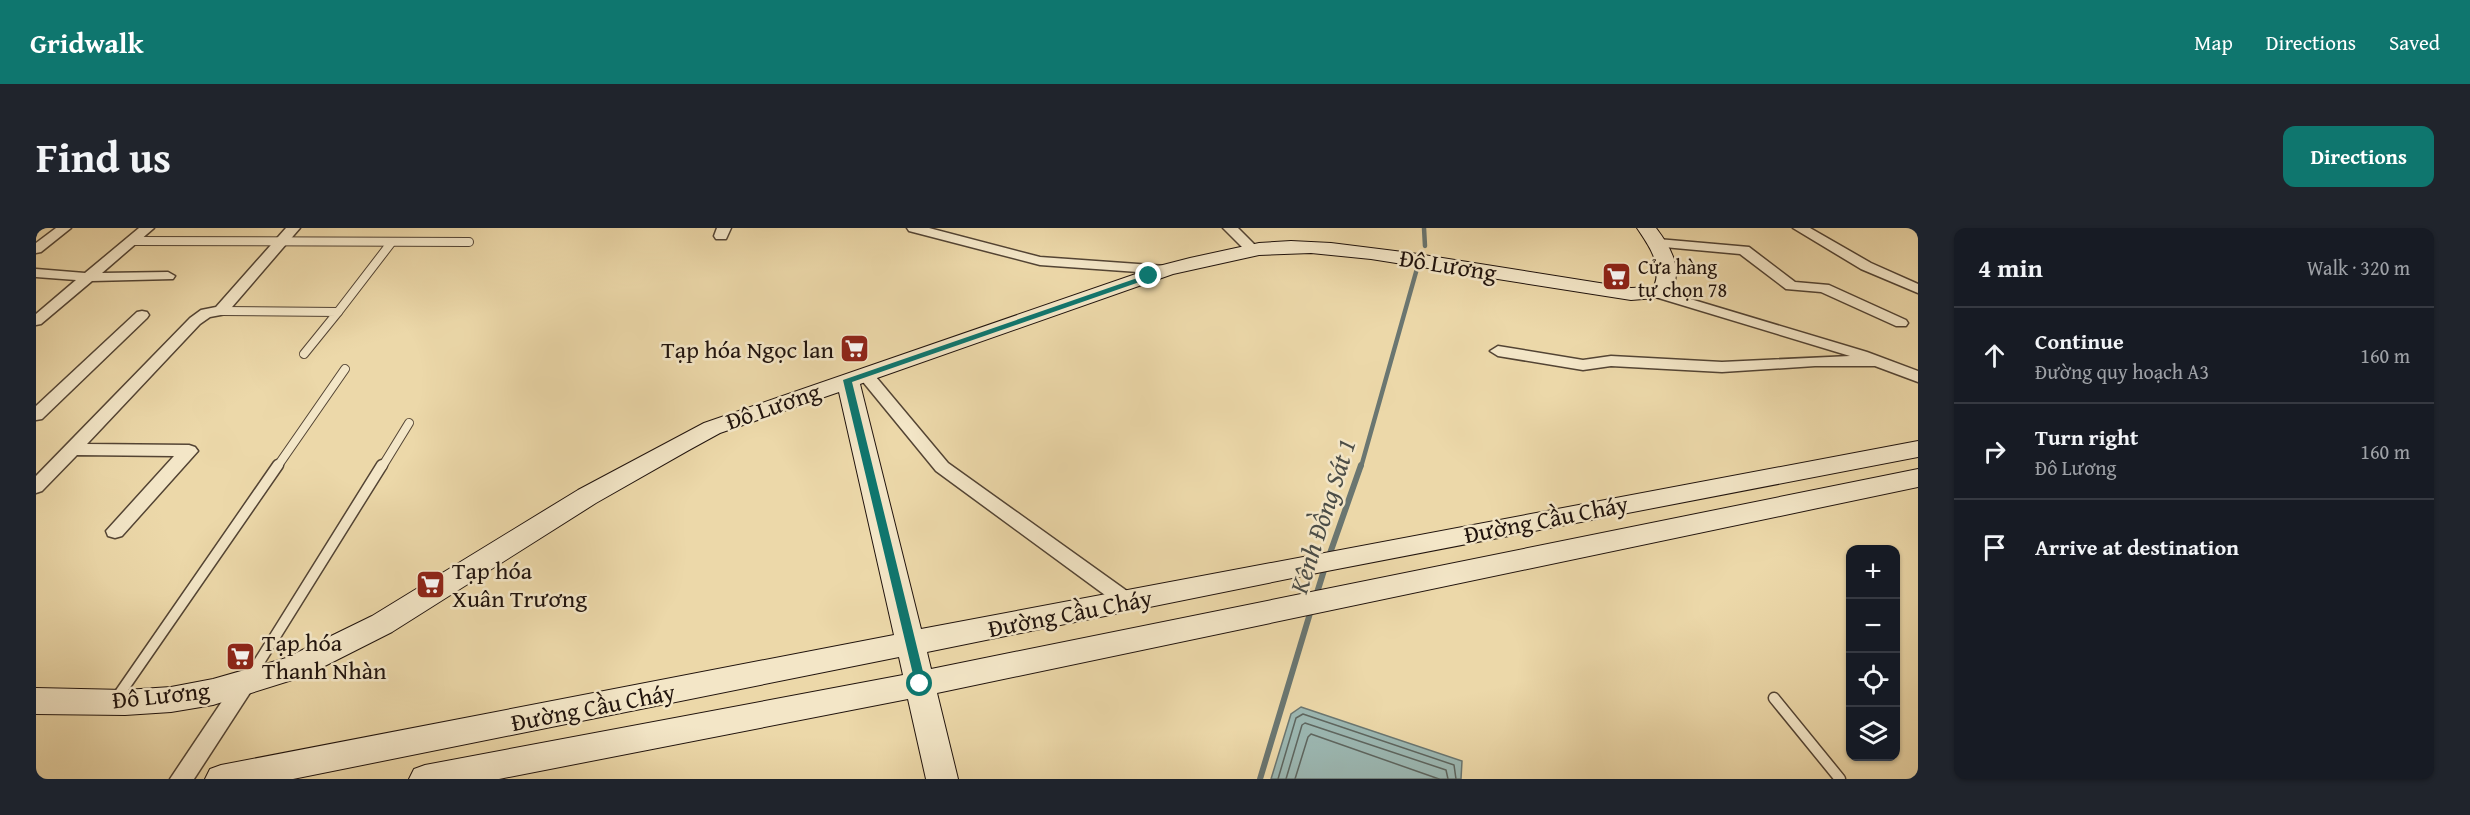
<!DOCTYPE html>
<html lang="en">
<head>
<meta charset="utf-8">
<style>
  body { margin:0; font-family:"Gentium Book Plus",serif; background:#20242c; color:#f1f3f6 }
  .controls { position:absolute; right:18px; bottom:18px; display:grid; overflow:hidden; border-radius:12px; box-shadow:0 2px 4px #0004 }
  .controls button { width:54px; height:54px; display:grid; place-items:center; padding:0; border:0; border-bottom:2px solid #363941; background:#171b24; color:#f1f3f6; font:30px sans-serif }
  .stop { position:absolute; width:18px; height:18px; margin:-14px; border:4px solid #0f766e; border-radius:50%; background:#fff }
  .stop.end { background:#0f766e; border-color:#fff; box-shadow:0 2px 6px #0008 }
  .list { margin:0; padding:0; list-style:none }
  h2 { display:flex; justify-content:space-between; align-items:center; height:78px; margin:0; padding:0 24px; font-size:26px }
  h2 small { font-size:20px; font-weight:400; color:#9ea1a6 }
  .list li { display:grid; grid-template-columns:39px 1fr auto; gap:18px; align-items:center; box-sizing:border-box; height:96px; padding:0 24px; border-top:2px solid #363941 }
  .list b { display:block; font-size:22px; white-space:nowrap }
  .list p { margin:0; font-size:20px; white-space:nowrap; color:#9ea1a6 }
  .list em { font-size:20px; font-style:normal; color:#9ea1a6 }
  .icon { flex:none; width:33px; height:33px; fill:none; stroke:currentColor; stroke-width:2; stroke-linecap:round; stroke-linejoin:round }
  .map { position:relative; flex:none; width:1882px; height:551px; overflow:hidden; border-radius:12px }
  header { display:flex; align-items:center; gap:36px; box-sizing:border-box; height:84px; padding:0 30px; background:#0f766e; color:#fff }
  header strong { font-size:28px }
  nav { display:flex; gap:33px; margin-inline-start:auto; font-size:21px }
  .intro { display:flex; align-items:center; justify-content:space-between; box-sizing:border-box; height:144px; padding:0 36px }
  h1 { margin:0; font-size:42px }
  .button { padding:15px 27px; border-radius:12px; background:#0f766e; color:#fff; font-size:21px; font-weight:700 }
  main { display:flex; gap:36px; padding:0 36px }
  aside { flex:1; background:#171b24; border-radius:12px; box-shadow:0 2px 4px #0004 }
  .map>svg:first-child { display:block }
  .water { fill:#9cb8b3; stroke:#6a7671; stroke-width:1.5 }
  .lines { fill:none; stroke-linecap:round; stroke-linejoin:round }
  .shore { stroke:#5e6660; stroke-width:1.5 }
  .stream-far1 { stroke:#6a7671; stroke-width:4.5 }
  .stream { stroke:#6a7671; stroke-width:6 }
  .lane-far1-casing { stroke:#534434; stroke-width:10 }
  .lane-casing { stroke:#534434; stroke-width:13 }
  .street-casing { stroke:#534434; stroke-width:3 }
  .secondary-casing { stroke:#20130d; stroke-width:2 }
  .lane-far1 { stroke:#f3e6c7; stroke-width:8 }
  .lane { stroke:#f3e6c7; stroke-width:10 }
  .street { fill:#f3e6c7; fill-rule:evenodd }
  .secondary { fill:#f3e6c7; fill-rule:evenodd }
  .route { fill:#0f766e }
  .labels { text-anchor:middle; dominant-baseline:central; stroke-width:5; stroke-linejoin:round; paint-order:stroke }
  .far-poi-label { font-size:20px; fill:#20130d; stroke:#f3e6c7; text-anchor:start }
  .street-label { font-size:24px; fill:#20130d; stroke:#f3e6c7 }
  .poi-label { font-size:24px; fill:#20130d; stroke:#f3e6c7; text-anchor:start }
  .water-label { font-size:26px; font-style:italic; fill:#4b4d47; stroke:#f3e6c7 }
</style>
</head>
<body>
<header>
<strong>Gridwalk</strong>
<nav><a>Map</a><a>Directions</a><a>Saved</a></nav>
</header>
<div class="intro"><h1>Find us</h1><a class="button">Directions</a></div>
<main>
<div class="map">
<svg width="1882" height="551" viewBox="0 0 1882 551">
  <rect width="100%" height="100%" fill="#ecd8a9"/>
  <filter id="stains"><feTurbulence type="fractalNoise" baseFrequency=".00333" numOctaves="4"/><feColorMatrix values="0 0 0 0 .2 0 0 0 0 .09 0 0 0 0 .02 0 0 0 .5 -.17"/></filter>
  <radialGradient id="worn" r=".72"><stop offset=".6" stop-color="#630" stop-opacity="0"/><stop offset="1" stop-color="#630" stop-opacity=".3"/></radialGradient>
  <polygon class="water" points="1265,479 1426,533 1425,551 1235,551 1255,486"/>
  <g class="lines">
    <g class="shore">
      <polyline points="1242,551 1260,490 1267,486 1418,537 1420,551"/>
      <polyline points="1250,551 1266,497 1269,495 1410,542 1412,551"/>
      <polyline points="1259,551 1272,509 1275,506 1403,551"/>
    </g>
    <g class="stream-far1">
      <polyline points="1388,0 1389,18"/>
      <polyline points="1325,239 1382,37"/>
    </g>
    <g class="stream">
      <polyline points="1292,331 1325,237"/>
      <polyline points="1280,368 1289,339"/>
      <polyline points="1224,551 1275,382"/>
    </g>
    <defs>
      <g id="lane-far1">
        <polyline points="96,13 433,14"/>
        <polyline points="185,83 302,84 268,126"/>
        <polyline points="302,84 355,15"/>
        <polyline points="241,239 309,141"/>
        <polyline points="346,239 373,195"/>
      </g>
      <g id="lane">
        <polyline points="215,447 346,237"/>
        <polyline points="1738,470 1804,551"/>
        <polyline points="80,471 242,237"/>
      </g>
      <g id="street">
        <polygon points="20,0 35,0 5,24 0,25 0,15"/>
        <polygon points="103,0 118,0 66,45 132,44 139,48 137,51 56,53 5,96 0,97 0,86 40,52 0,49 0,41 49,45"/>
        <polygon points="250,0 264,0 190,86 174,89 164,96 51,216 153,217 159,219 162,223 86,308 79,310 72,308 70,303 138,228 41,227 6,263 0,265 0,248 154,90 165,82 180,79"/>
        <polygon points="681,0 695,0 690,11 680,11 678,8"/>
        <polygon points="871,0 893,0 1004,29 1130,38 1137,42 1130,46 1004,37 873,3"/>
        <polygon points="1187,0 1202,0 1224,22 1217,26 1212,25"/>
        <polygon points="1757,0 1774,0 1835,35 1882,56 1882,65 1825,41"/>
        <polygon points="1622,11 1713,19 1759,54 1793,57 1870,92 1872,95 1870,98 1860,98 1785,64 1750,61 1704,26 1617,18 1615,15 1617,12"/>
        <polygon points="1621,61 1831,124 1882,143 1882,154 1839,138 1779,138 1686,144 1575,138 1547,142 1462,128 1454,123 1462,118 1547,132 1575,128 1686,134 1814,128 1616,68 1614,65 1616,62"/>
        <polygon points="106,83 111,84 113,87 111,90 6,191 0,192 0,178 101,84"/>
        <polygon points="829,141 835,143 912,235 1098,368 1101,373 1098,378 1091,381 1084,378 900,243 823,149 821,146"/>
        <polygon points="212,442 219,445 223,451 158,551 134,551 205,445"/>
      </g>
      <path id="secondary" d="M1601 0H1620C1636 21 1649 44 1632 69L1595 72 1335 31 1275 25 1223 27 1137 46 824 156 885 401 1882 213V229L1291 343 891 424 895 441 1882 241V259L901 465 922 551H890L872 471 463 551H373L378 541 389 537 867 447 863 429 257 551H169L174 541 185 537 858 407 803 164 684 205 653 222 560 275 356 404 269 448 177 477 135 484 89 487 0 486V460L89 462 135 459 177 451 250 430 336 388 542 262 668 195 1123 38 1154 30 1223 15 1255 13 1295 15 1375 25 1595 60 1618 59C1627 36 1613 18 1601 0Z"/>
    </defs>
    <use href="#lane-far1" class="lane-far1-casing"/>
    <use href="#lane" class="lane-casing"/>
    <use href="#street" class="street-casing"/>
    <use href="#secondary" class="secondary-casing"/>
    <use href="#lane-far1" class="lane-far1"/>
    <use href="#lane" class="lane"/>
    <use href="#street" class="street"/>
    <use href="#secondary" class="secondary"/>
  </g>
  <polygon class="route" points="1113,46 1116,48 1115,50 816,154 890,456 884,460 880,459 807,152"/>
  <defs>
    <symbol id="supermarket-square" viewBox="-11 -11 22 22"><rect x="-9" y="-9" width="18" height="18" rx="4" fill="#8f2418" stroke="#f3e6c7"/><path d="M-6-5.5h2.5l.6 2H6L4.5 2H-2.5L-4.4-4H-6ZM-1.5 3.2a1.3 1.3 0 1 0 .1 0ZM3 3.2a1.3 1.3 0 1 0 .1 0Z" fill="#fff"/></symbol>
  </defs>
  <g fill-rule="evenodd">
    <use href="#supermarket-square" x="1564" y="32" width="33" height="33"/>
    <use href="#supermarket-square" x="802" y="104" width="33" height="33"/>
    <use href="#supermarket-square" x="378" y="340" width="33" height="33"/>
    <use href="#supermarket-square" x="188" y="412" width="33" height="33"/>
  </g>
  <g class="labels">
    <g class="far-poi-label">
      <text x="1602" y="38">Cửa hàng<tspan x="1602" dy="23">tự chọn 78</tspan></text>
    </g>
    <g class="street-label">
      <text transform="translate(1412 37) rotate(9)">Đô Lương</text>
      <text transform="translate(737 178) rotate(-19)">Đô Lương</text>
      <text transform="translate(1510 291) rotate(-11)">Đường Cầu Cháy</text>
      <text transform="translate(1034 385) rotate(-11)">Đường Cầu Cháy</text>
      <text transform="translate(125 467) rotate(-6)">Đô Lương</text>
      <text transform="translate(557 479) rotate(-11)">Đường Cầu Cháy</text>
    </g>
    <g class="poi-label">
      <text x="798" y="121" text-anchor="end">Tạp hóa Ngọc lan</text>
      <text x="416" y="342">Tạp hóa<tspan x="416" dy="28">Xuân Trương</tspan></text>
      <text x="226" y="414">Tạp hóa<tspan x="226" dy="28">Thanh Nhàn</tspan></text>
    </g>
    <g class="water-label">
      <text transform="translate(1286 288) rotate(-72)">Kênh Đồng Sát 1</text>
    </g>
  </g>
  <rect width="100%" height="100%" filter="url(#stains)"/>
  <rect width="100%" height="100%" fill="url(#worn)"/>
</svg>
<div class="controls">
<button>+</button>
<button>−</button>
<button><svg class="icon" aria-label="locate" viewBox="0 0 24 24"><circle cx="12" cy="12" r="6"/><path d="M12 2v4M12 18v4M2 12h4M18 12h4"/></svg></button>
<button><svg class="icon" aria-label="layers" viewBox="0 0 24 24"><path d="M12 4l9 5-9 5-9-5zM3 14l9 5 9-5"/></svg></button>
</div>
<div class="stop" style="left:884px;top:456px"></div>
<div class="stop end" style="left:1113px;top:48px"></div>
</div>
<aside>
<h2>4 min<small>Walk · 320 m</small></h2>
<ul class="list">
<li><svg class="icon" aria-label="ahead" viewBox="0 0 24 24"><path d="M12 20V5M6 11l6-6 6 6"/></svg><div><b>Continue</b><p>Đường quy hoạch A3</p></div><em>160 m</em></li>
<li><svg class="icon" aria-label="right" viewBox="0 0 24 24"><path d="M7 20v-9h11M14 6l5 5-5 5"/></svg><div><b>Turn right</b><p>Đô Lương</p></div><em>160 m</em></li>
<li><svg class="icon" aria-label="arrive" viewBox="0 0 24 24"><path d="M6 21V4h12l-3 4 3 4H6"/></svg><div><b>Arrive at destination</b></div></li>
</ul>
</aside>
</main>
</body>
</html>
